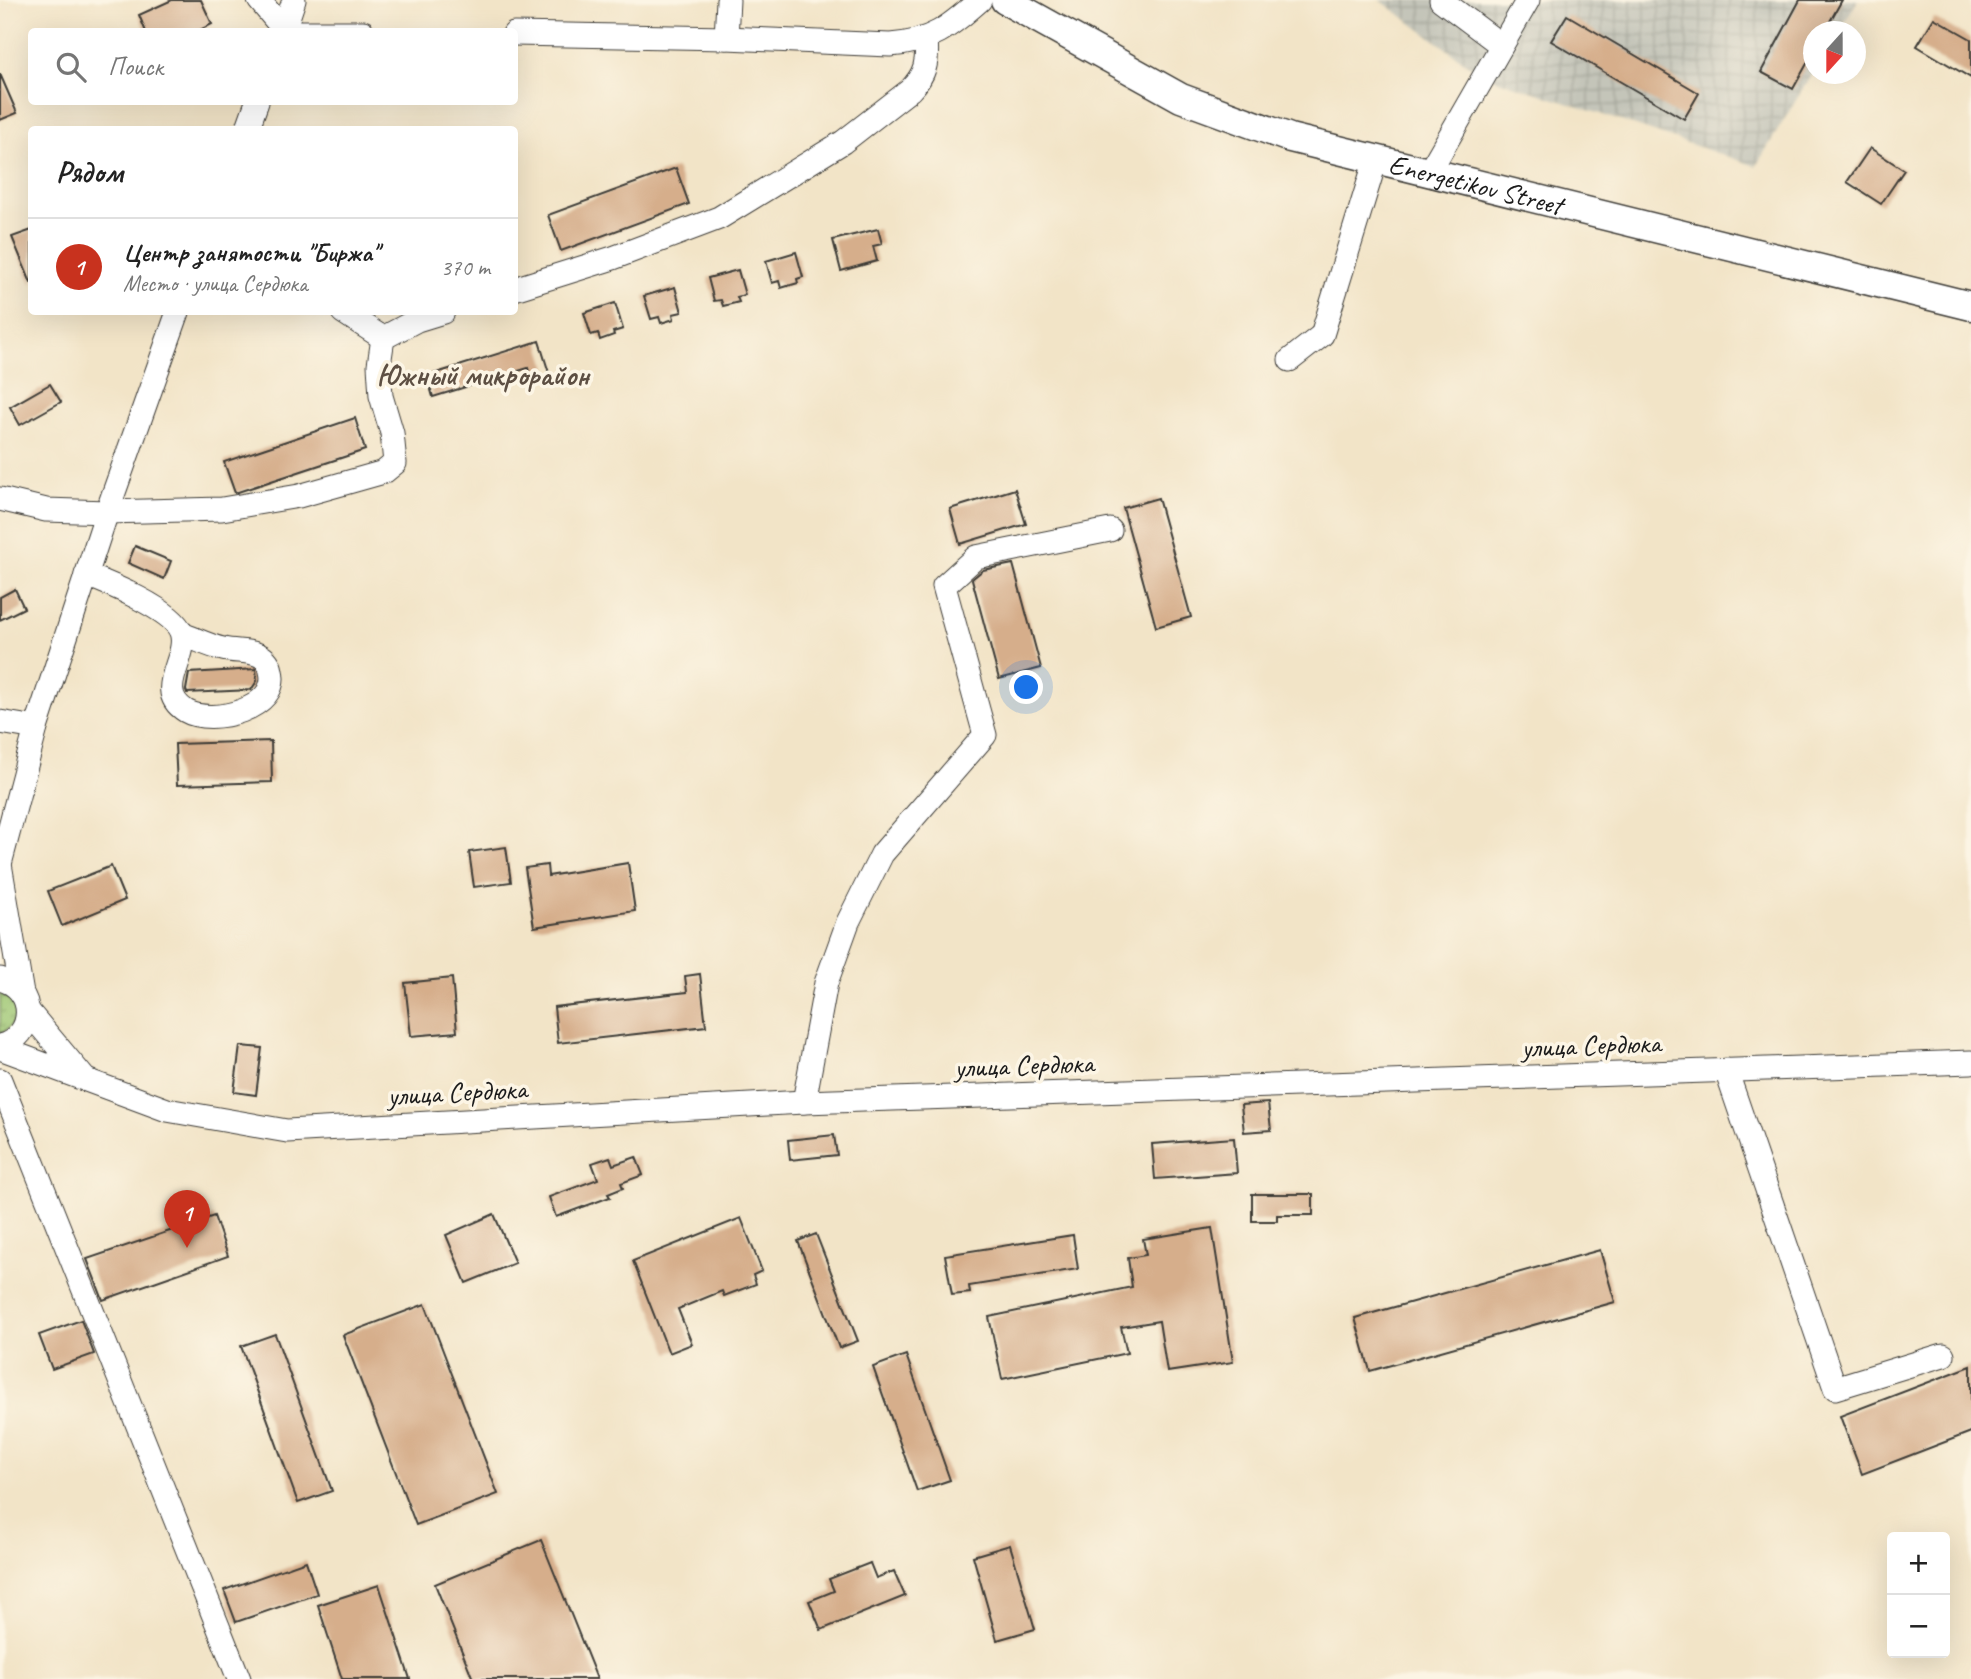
<!DOCTYPE html>
<html lang="ru">
<head>
<meta charset="utf-8">
<style>
  body { margin:0; font-family:Caveat,sans-serif; background:#f6f6f6; color:#222 }
  .controls { position:absolute; right:21px; bottom:21px; display:grid; overflow:hidden; border-radius:7px; box-shadow:0 7px 28px #0002 }
  .controls button { width:63px; height:63px; display:grid; place-items:center; padding:0; border:0; border-bottom:2px solid #e0e0e0; background:#fff; color:#222; font:35px sans-serif }
  .compass { position:absolute; left:1803px; top:21px; width:63px; height:63px; border-radius:50%; background:#fff; box-shadow:0 7px 28px #0002; rotate:201deg }
  .you { position:absolute; left:1027px; top:688px; width:24px; height:24px; margin:-18px; border:5px solid #fff; border-radius:50%; background:#1a73e8; box-shadow:0 0 0 10px #1a73e833 }
  .badge { display:grid; place-items:center; width:46px; height:46px; border-radius:50%; background:#c8321e; color:#fff; font-size:23px; font-weight:700 }
  .pin { position:absolute; translate:-50% -58px; filter:drop-shadow(0 2px 4px #0008) }
  .pin::after { content:''; position:absolute; top:37px; width:24px; height:21px; background:inherit; clip-path:polygon(0 0,100% 0,50% 100%) }
  .list { margin:0; padding:0; list-style:none }
  h2 { display:flex; justify-content:space-between; align-items:center; height:91px; margin:0; padding:0 28px; font-size:30px }
  h2 small { font-size:23px; font-weight:400; color:#767676 }
  .list li { display:grid; grid-template-columns:46px 1fr auto; gap:21px; align-items:center; box-sizing:border-box; height:98px; padding:0 28px; border-top:2px solid #e0e0e0 }
  .list b { display:block; font-size:26px; white-space:nowrap }
  .list p { margin:0; font-size:23px; white-space:nowrap; color:#767676 }
  .list em { font-size:23px; font-style:normal; color:#767676 }
  .icon { flex:none; width:38px; height:38px; fill:none; stroke:currentColor; stroke-width:2; stroke-linecap:round; stroke-linejoin:round }
  .map { position:relative; flex:none; width:1971px; height:1679px; overflow:hidden }
  .search { position:absolute; background:#fff; box-shadow:0 7px 28px #0002; left:28px; top:28px; width:490px; height:77px; display:flex; align-items:center; gap:18px; box-sizing:border-box; padding:0 24px; border-radius:7px; color:#767676; font-size:26px }
  .panel { position:absolute; background:#fff; box-shadow:0 7px 28px #0002; left:28px; top:126px; width:490px; height:189px; border-radius:7px }
  .map>svg:first-child { display:block }
  .industrial { fill:url(#industrial-grid) }
  .grass { fill:url(#grass-dots); stroke:#5d7248; stroke-width:2 }
  .building { fill:#d6ae8b }
  .lines { fill:none; stroke-linecap:round; stroke-linejoin:round }
  .minor-casing { stroke:#3c3a36; stroke-width:25 }
  .major-casing { stroke:#3c3a36; stroke-width:31 }
  .minor { stroke:#fff; stroke-width:23 }
  .major { stroke:#fff; stroke-width:28 }
  .labels { text-anchor:middle; dominant-baseline:central; stroke-width:7; stroke-linejoin:round; paint-order:stroke }
  .street-label { font-size:28px; fill:#1c1c1c; stroke:#fcf5e5 }
  .neighbourhood-label { font-size:30px; font-weight:bold; fill:#5d4f43; stroke:#fcf5e5 }
</style>
</head>
<body>
<div class="map">
<svg width="1971" height="1679" viewBox="0 0 1971 1679">
  <defs>
    <pattern id="industrial-grid" width="8" height="8" patternUnits="userSpaceOnUse" patternTransform="scale(1.75)"><rect width="8" height="8" fill="#c4c5b9"/><path d="M0 4h8M4 0v8" fill="none" stroke="#a8a99e"/></pattern>
    <pattern id="grass-dots" width="8" height="8" patternUnits="userSpaceOnUse" patternTransform="scale(1.75)"><rect width="8" height="8" fill="#9ec773"/><path d="M2 2h.1M6 6h.1" fill="none" stroke="#88aa63" stroke-width="1.8" stroke-linecap="round"/></pattern>
  </defs>
  <rect width="100%" height="100%" fill="#fcf5e5"/>
  <filter id="ink" filterUnits="userSpaceOnUse"><feTurbulence type="fractalNoise" baseFrequency=".0143" numOctaves="2"/><feDisplacementMap in="SourceGraphic" scale="14" xChannelSelector="R" yChannelSelector="G"/><feConvolveMatrix kernelMatrix="1 2 1 2 8 2 1 2 1" color-interpolation-filters="sRGB"/></filter>
  <filter id="wash" filterUnits="userSpaceOnUse"><feTurbulence type="fractalNoise" baseFrequency=".00686" numOctaves="4" result="noise"/><feDisplacementMap in="SourceGraphic" scale="28" xChannelSelector="R" yChannelSelector="G"/><feGaussianBlur stdDeviation="1.57" result="paint"/><feColorMatrix in="noise" values="0 0 0 0 0 0 0 0 0 0 0 0 0 0 0 0 0 1.4 0 .05"/><feComposite in="paint" operator="in"/></filter>
  <g filter="url(#wash)">
    <rect width="100%" height="100%" fill="#f2e4c7"/>
    <polygon class="industrial" points="1380,0 1858,0 1839,31 1814,32 1813,72 1756,166 1498,80 1473,68"/>
    <path class="grass" d="M0 993C21 1001 21 1025 0 1034Z"/>
    <g id="blocks">
      <g class="building">
        <polygon points="172,0 201,0 212,24 196,32 146,32 139,15"/>
        <polygon points="1800,0 1842,0 1824,32 1814,32 1814,51 1793,89 1761,72"/>
        <polygon points="1567,15 1699,93 1684,119 1551,41"/>
        <polygon points="1934,18 1971,39 1971,78 1917,46"/>
        <polygon points="0,74 17,113 0,120"/>
        <polygon points="1870,148 1904,170 1881,204 1847,182"/>
        <polygon points="676,168 689,204 561,251 548,215"/>
        <polygon points="878,229 882,244 873,246 877,261 841,271 833,240"/>
        <polygon points="32,230 32,283 31,283 12,237"/>
        <polygon points="796,252 803,277 797,279 798,283 781,288 779,281 772,283 766,261"/>
        <polygon points="738,270 745,295 737,297 739,302 723,306 721,300 714,301 708,278"/>
        <polygon points="675,287 682,312 673,314 674,319 661,323 659,317 651,319 644,296"/>
        <polygon points="615,303 623,329 613,332 614,335 600,340 598,333 591,335 584,313"/>
        <polygon points="539,341 550,376 532,382 528,368 433,397 427,376"/>
        <polygon points="50,384 61,402 20,425 10,407"/>
        <polygon points="355,418 365,450 235,493 224,462"/>
        <polygon points="1015,489 1026,524 960,544 950,509"/>
        <polygon points="1158,498 1191,617 1156,627 1123,508"/>
        <polygon points="135,546 171,561 164,579 128,563"/>
        <polygon points="1013,564 1041,668 999,679 972,579 983,570"/>
        <polygon points="15,589 24,608 0,620 0,597"/>
        <polygon points="256,669 257,681 251,690 187,693 186,690 189,673"/>
        <polygon points="271,741 272,782 177,785 175,744"/>
        <polygon points="506,847 511,882 474,887 469,852"/>
        <polygon points="628,863 635,911 534,927 525,868 547,865 548,876"/>
        <polygon points="111,866 125,900 62,926 48,891"/>
        <polygon points="700,974 706,1026 558,1043 554,1007 687,992 685,976"/>
        <polygon points="452,978 457,1032 411,1036 405,983"/>
        <polygon points="240,1046 262,1048 256,1095 234,1092"/>
        <polygon points="1268,1103 1271,1130 1244,1132 1241,1105"/>
        <polygon points="834,1135 837,1155 790,1160 788,1140"/>
        <polygon points="1234,1138 1237,1173 1155,1179 1152,1144"/>
        <polygon points="610,1157 613,1165 636,1157 643,1175 621,1183 623,1188 608,1194 610,1197 556,1217 549,1197 598,1179 592,1163"/>
        <polygon points="1252,1194 1313,1194 1313,1215 1277,1215 1277,1221 1252,1221"/>
        <polygon points="494,1214 515,1263 466,1283 446,1235"/>
        <polygon points="214,1216 228,1256 103,1300 87,1259"/>
        <polygon points="741,1218 762,1271 753,1275 756,1284 724,1296 722,1291 678,1309 692,1344 669,1353 633,1261"/>
        <polygon points="1212,1228 1233,1362 1167,1372 1159,1321 1121,1327 1127,1353 1002,1379 989,1317 1132,1287 1128,1258 1146,1255 1143,1239"/>
        <polygon points="816,1234 858,1341 839,1348 798,1241"/>
        <polygon points="1073,1235 1078,1269 969,1286 970,1293 952,1295 945,1255"/>
        <polygon points="1600,1250 1615,1302 1370,1371 1355,1318"/>
        <polygon points="425,1304 498,1494 416,1525 343,1335"/>
        <polygon points="81,1320 94,1354 52,1369 39,1335"/>
        <polygon points="275,1334 332,1491 298,1503 241,1346"/>
        <polygon points="906,1355 950,1480 917,1491 873,1367"/>
        <polygon points="1971,1366 1971,1432 1862,1474 1840,1416"/>
        <polygon points="541,1540 597,1679 473,1679 435,1584"/>
        <polygon points="1010,1545 1035,1629 997,1640 973,1556"/>
        <polygon points="306,1561 317,1594 236,1622 224,1590"/>
        <polygon points="870,1563 876,1578 894,1571 905,1596 821,1630 809,1601 834,1591 829,1579"/>
        <polygon points="379,1585 410,1679 342,1679 318,1605"/>
      </g>
    </g>
  </g>
  <g filter="url(#ink)">
    <use href="#blocks" fill-opacity="0" stroke="#3c3a36" stroke-width="2"/>
    <g class="lines">
      <defs>
        <g id="minor">
          <polyline points="259,0 284,30 294,0"/>
          <polyline points="1441,0 1501,45"/>
          <polyline points="283,32 363,32"/>
          <path d="M514 34 726 38 890 45C932 42 949 27 980 0"/>
          <polyline points="726,38 728,0"/>
          <polyline points="247,130 257,102"/>
          <polyline points="1429,172 1528,0"/>
          <path d="M514 289 613 258 719 218 843 142 910 90C926 74 928 61 926 39"/>
          <polyline points="343,312 383,338 417,320 443,312"/>
          <polyline points="1290,360 1322,335 1376,159"/>
          <polyline points="0,499 46,510 107,512 222,509 299,496 384,472 395,463 392,433 381,396 379,365 383,338"/>
          <path d="M86 575C108 583 173 610 181 632 190 658 152 690 186 711 211 726 281 709 271 671 270 664 267 659 259 655 248 650 235 652 223 649 209 646 196 639 182 634"/>
          <polyline points="0,722 36,728"/>
          <polyline points="0,864 36,728 107,512 178,312"/>
          <polyline points="0,864 22,994"/>
          <path d="M0 979C37 988 36 1037 0 1046"/>
          <polyline points="28,1011 84,1078"/>
          <polyline points="0,1048 167,1110 287,1131 804,1102 1971,1062"/>
          <polyline points="1726,1070 1835,1388 1943,1355"/>
          <polyline points="0,1080 239,1679"/>
          <polyline points="804,1102 826,983 848,922 882,854 985,735 944,586 976,557 1110,530"/>
        </g>
        <g id="major">
          <path id="s1" d="M1005 0 1181 98 1290 138 1971 306"/>
        </g>
      </defs>
      <use href="#minor" class="minor-casing"/>
      <use href="#major" class="major-casing"/>
      <use href="#minor" class="minor"/>
      <use href="#major" class="major"/>
    </g>
  </g>
  <g class="labels">
    <g class="street-label">
      <text stroke="none"><textPath href="#s1" startOffset="509">Energetikov Street</textPath></text>
      <text transform="translate(1591 1045) rotate(-2)">улица Сердюка</text>
      <text transform="translate(1024 1065) rotate(-2)">улица Сердюка</text>
      <text transform="translate(457 1092) rotate(-3)">улица Сердюка</text>
    </g>
    <g class="neighbourhood-label">
      <text x="483" y="375">Южный микрорайон</text>
    </g>
  </g>
</svg>
<div class="controls">
<button>+</button>
<button>−</button>
</div>
<svg class="compass" viewBox="-18 -18 36 36"><path d="M0-13l5 13h-10z" fill="#e53935"/><path d="M0 13l5-13h-10z" fill="#767676"/></svg>
<div class="you"></div>
<div class="pin badge" style="left:187px;top:1248px">1</div>
<div class="search"><svg class="icon" aria-label="search" viewBox="0 0 24 24"><circle cx="10" cy="10" r="6"/><path d="M15 15l6 6"/></svg>Поиск</div>
<section class="panel">
<h2>Рядом<small></small></h2>
<ul class="list">
<li><span class="badge">1</span><div><b>Центр занятости &quot;Биржа&quot;</b><p>Место · улица Сердюка</p></div><em>370 m</em></li>
</ul>
</section>
</div>
</body>
</html>
